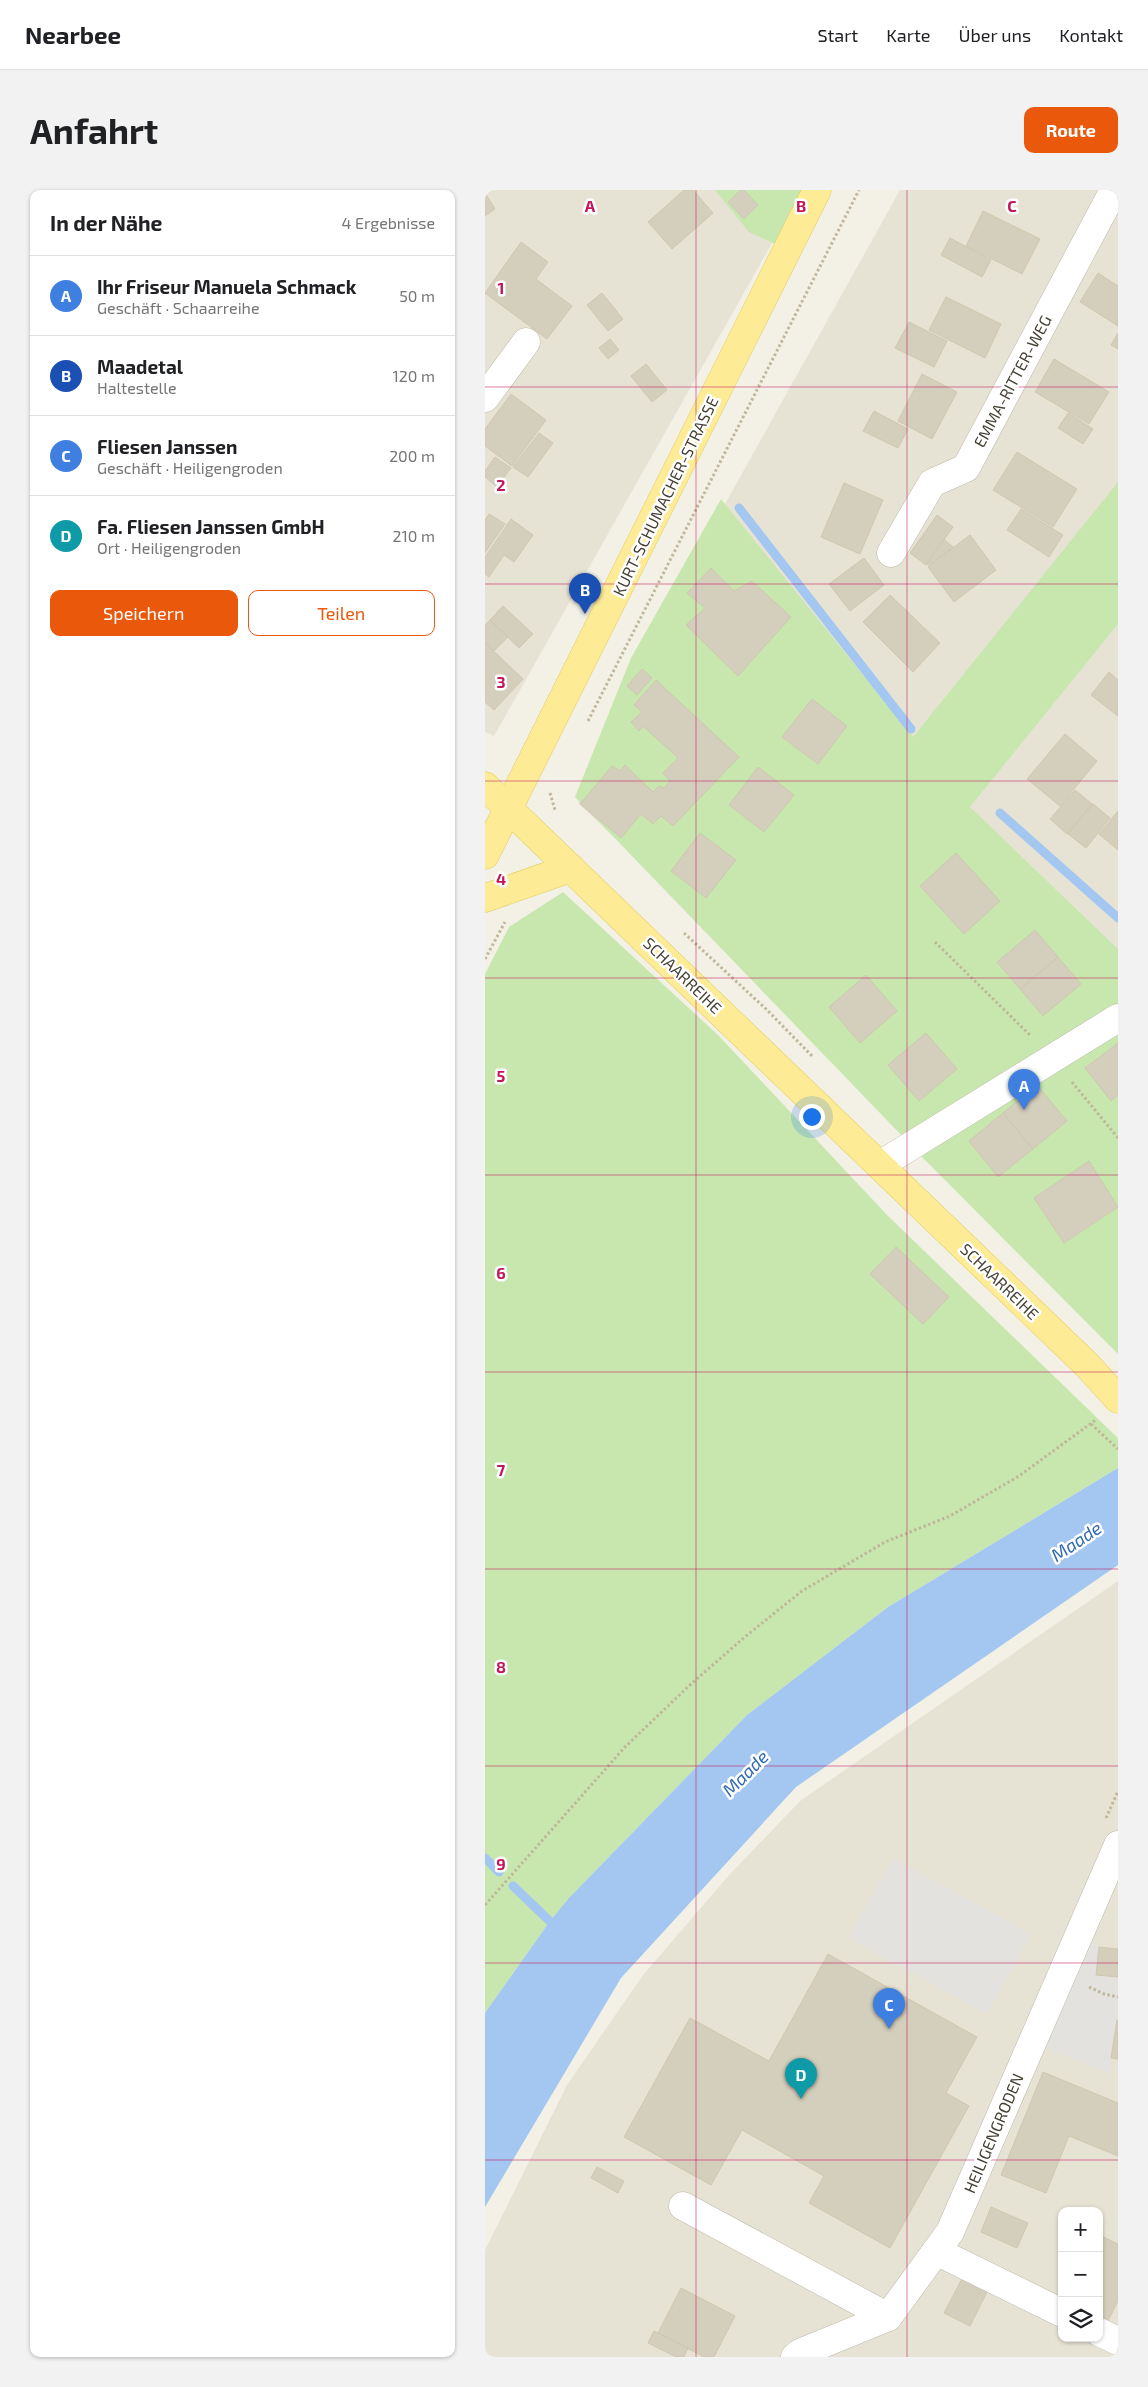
<!DOCTYPE html>
<html lang="de">
<head>
<meta charset="utf-8">
<style>
  body { margin:0; font-family:"Exo 2",sans-serif; background:#f2f2f2; color:#202124 }
  .controls { position:absolute; right:15px; bottom:15px; display:grid; overflow:hidden; border-radius:10px; box-shadow:0 1px 4px #0004 }
  .controls button { width:45px; height:45px; display:grid; place-items:center; padding:0; border:0; border-bottom:1px solid #e0e0e0; background:#fff; color:#202124; font:25px sans-serif }
  .you { position:absolute; left:326px; top:926px; width:18px; height:18px; margin:-12px; border:4px solid #fff; border-radius:50%; background:#1a73e8; box-shadow:0 0 0 8px #1a73e833 }
  .badge { display:grid; place-items:center; width:32px; height:32px; border-radius:50%; background:#ea580c; color:#fff; font-size:16px; font-weight:700 }
  .pin { position:absolute; translate:-50% -41px; filter:drop-shadow(0 1px 2px #0008) }
  .pin::after { content:''; position:absolute; top:26px; width:18px; height:15px; background:inherit; clip-path:polygon(0 0,100% 0,50% 100%) }
  .list { margin:0; padding:0; list-style:none }
  h2 { display:flex; justify-content:space-between; align-items:center; height:65px; margin:0; padding:0 20px; font-size:21px }
  h2 small { font-size:16px; font-weight:400; color:#757577 }
  .list li { display:grid; grid-template-columns:32px 1fr auto; gap:15px; align-items:center; box-sizing:border-box; height:80px; padding:0 20px; border-top:1px solid #e0e0e0 }
  .list b { display:block; font-size:19px; white-space:nowrap }
  .list p { margin:0; font-size:16px; white-space:nowrap; color:#757577 }
  .list em { font-size:16px; font-style:normal; color:#757577 }
  .actions { display:flex; gap:10px; padding:15px 20px }
  .actions a { flex:1; padding:11px 0; border:1px solid #ea580c; border-radius:10px; text-align:center; font-size:18px; color:#ea580c }
  .actions .main { background:#ea580c; color:#fff }
  .icon { flex:none; width:28px; height:28px; fill:none; stroke:currentColor; stroke-width:2; stroke-linecap:round; stroke-linejoin:round }
  .map { position:relative; flex:none; width:633px; height:2167px; overflow:hidden; border-radius:10px }
  header { display:flex; align-items:center; gap:30px; box-sizing:border-box; height:70px; padding:0 25px; background:#fff; border-bottom:1px solid #e0e0e0 }
  header strong { font-size:24px }
  nav { display:flex; gap:28px; margin-inline-start:auto; font-size:18px }
  .intro { display:flex; align-items:center; justify-content:space-between; box-sizing:border-box; height:120px; padding:0 30px }
  h1 { margin:0; font-size:35px }
  .button { padding:12px 22px; border-radius:10px; background:#ea580c; color:#fff; font-size:18px; font-weight:700 }
  main { display:flex; gap:30px; padding:0 30px }
  aside { flex:1; background:#fff; border-radius:10px; box-shadow:0 1px 4px #0004 }
  .map>svg:first-child { display:block }
  .residential { fill:#e7e3d4; fill-rule:evenodd }
  .green { fill:#c7e7af }
  .parking { fill:#e4e2de }
  .water { fill:#a3c7f0 }
  .lines { fill:none; stroke-linecap:round; stroke-linejoin:round }
  .stream { stroke:#a3c7f0; stroke-width:9 }
  .building { fill:#d4cebc; stroke:#cfc7af }
  .minor-casing { stroke:#bebaa9; stroke-width:29 }
  .major-casing { stroke:#e3cc64; stroke-width:29 }
  .path { stroke:#c0b79a; stroke-width:3; stroke-dasharray:2.5 2.5; stroke-linecap:butt }
  .minor { stroke:#fff; stroke-width:28 }
  .major { stroke:#fdec95; stroke-width:28 }
  .grid { fill:none; stroke:#c2185b; stroke-width:1; stroke-opacity:0.55 }
  .labels { text-anchor:middle; dominant-baseline:central; stroke-width:5; stroke-linejoin:round; paint-order:stroke }
  .street-label { font-size:16px; fill:#464135; stroke:#fff }
  .water-label { font-size:18px; font-style:italic; fill:#2f6ab1; stroke:#fff }
  .grid-label { font-size:16px; text-anchor:middle; font-weight:bold; fill:#c2185b; stroke:#fff; stroke-width:5; stroke-linejoin:round; paint-order:stroke }
</style>
</head>
<body>
<header>
<strong>Nearbee</strong>
<nav><a>Start</a><a>Karte</a><a>Über uns</a><a>Kontakt</a></nav>
</header>
<div class="intro"><h1>Anfahrt</h1><a class="button">Route</a></div>
<main>
<aside>
<h2>In der Nähe<small>4 Ergebnisse</small></h2>
<ul class="list">
<li><span class="badge" style="background:#3f7fe0">A</span><div><b>Ihr Friseur Manuela Schmack</b><p>Geschäft · Schaarreihe</p></div><em>50 m</em></li>
<li><span class="badge" style="background:#1a4fb4">B</span><div><b>Maadetal</b><p>Haltestelle</p></div><em>120 m</em></li>
<li><span class="badge" style="background:#3f7fe0">C</span><div><b>Fliesen Janssen</b><p>Geschäft · Heiligengroden</p></div><em>200 m</em></li>
<li><span class="badge" style="background:#0f9aa8">D</span><div><b>Fa. Fliesen Janssen GmbH</b><p>Ort · Heiligengroden</p></div><em>210 m</em></li>
</ul>
<div class="actions"><a class="main">Speichern</a><a>Teilen</a></div>
</aside>
<div class="map">
<svg width="633" height="2167" viewBox="0 0 633 2167">
  <rect width="100%" height="100%" fill="#f3f1e6"/>
  <g class="residential">
    <polygon points="0,0 317,0 9,546 0,542"/>
    <polygon points="415,0 633,0 633,1129 565,1085 246,758 93,613 150,469 240,314"/>
    <path d="M633 1391V2167H0V2060L82 1895 158 1785 245 1684 315 1611ZM577 2021H614V2148H577Z"/>
  </g>
  <g class="green">
    <polygon points="230,0 332,0 303,60 264,42"/>
    <polygon points="633,292 633,434 485,617 633,759 633,815 422,951 90,607 146,468 236,309 428,547"/>
    <polygon points="78,702 233,845 403,1026 633,1248 633,1278 403,1417 262,1525 83,1709 65,1731 0,1823 0,784 24,737"/>
    <polygon points="633,844 633,1164 436,966"/>
  </g>
  <g class="parking">
    <polygon points="408,1668 546,1744 502,1824 363,1748"/>
    <polygon points="598,1752 614,1757 611,1784 633,1787 633,1823 625,1884 554,1855"/>
  </g>
  <polygon class="water" points="633,1278 633,1375 311,1597 136,1788 0,2017 0,1823 65,1731 83,1709 262,1525 403,1417"/>
  <g class="lines">
    <g class="stream">
      <polyline points="254,318 426,539"/>
      <polyline points="515,623 633,728"/>
      <polyline points="0,1668 14,1682"/>
      <polyline points="28,1696 73,1739"/>
    </g>
  </g>
  <g class="building">
    <polygon points="199,0 208,0 228,23 187,59 163,32"/>
    <polygon points="256,0 259,0 273,15 259,29 243,12"/>
    <polygon points="0,3 10,19 0,26"/>
    <polygon points="498,21 555,49 537,84 481,56"/>
    <polygon points="465,48 506,70 497,87 456,65"/>
    <polygon points="36,52 63,72 51,89 87,116 62,149 0,103"/>
    <polygon points="613,83 633,96 633,136 595,112"/>
    <polygon points="117,103 138,129 123,141 102,115"/>
    <polygon points="461,107 516,134 500,168 444,140"/>
    <polygon points="424,132 462,151 449,177 410,158"/>
    <polygon points="633,143 633,159 626,155"/>
    <polygon points="125,149 134,160 123,169 114,158"/>
    <polygon points="569,169 624,202 604,234 550,202"/>
    <polygon points="161,174 182,200 167,212 146,186"/>
    <polygon points="437,184 472,202 447,249 413,231"/>
    <polygon points="26,204 61,230 27,276 0,256 0,239"/>
    <polygon points="389,221 423,239 413,258 378,241"/>
    <polygon points="583,223 608,239 598,254 573,238"/>
    <polygon points="54,243 68,253 43,287 28,277"/>
    <polygon points="532,262 592,299 568,337 508,300"/>
    <polygon points="10,267 26,278 12,297 0,287 0,281"/>
    <polygon points="359,293 398,310 375,364 336,347"/>
    <polygon points="536,319 578,345 564,367 522,340"/>
    <polygon points="4,324 20,334 0,363 0,330"/>
    <polygon points="452,325 468,337 441,375 425,363"/>
    <polygon points="26,329 48,345 29,372 19,365 4,387 0,384 0,367"/>
    <polygon points="485,345 511,380 469,412 443,377"/>
    <polygon points="459,349 468,357 444,375 442,374"/>
    <polygon points="379,368 399,395 365,421 344,394"/>
    <polygon points="226,378 249,401 267,391 306,427 253,486 201,435 220,418 202,403"/>
    <polygon points="405,405 455,453 428,482 378,432"/>
    <polygon points="18,416 48,444 34,458 5,430"/>
    <polygon points="5,430 23,447 9,461 0,453 0,435"/>
    <polygon points="0,453 38,489 9,520 0,512"/>
    <polygon points="157,479 167,488 152,505 142,496"/>
    <polygon points="624,482 633,490 633,526 606,505"/>
    <polygon points="171,490 254,567 188,636 176,626 168,634 156,624 136,648 95,614 127,576 135,581 140,575 168,602 174,596 179,598 185,591 178,583 193,568 158,536 154,541 146,532 157,522 149,515"/>
    <polygon points="327,509 362,536 333,574 297,547"/>
    <polygon points="580,544 612,571 575,616 542,589"/>
    <polygon points="273,577 309,605 279,642 244,615"/>
    <polygon points="590,600 607,614 582,644 565,629"/>
    <polygon points="608,614 625,628 601,658 583,644"/>
    <polygon points="633,621 633,660 614,644"/>
    <polygon points="215,643 251,670 221,708 186,681"/>
    <polygon points="471,663 515,711 479,744 435,696"/>
    <polygon points="550,740 573,767 535,799 512,772"/>
    <polygon points="573,767 596,794 558,826 535,799"/>
    <polygon points="381,785 412,821 375,853 344,817"/>
    <polygon points="441,843 472,879 434,911 403,875"/>
    <polygon points="633,853 633,905 626,911 600,878"/>
    <polygon points="552,895 582,931 548,959 518,923"/>
    <polygon points="518,923 548,959 513,987 484,951"/>
    <polygon points="604,971 633,1017 579,1053 549,1008"/>
    <polygon points="411,1057 464,1107 438,1134 385,1084"/>
    <polygon points="614,1757 633,1759 633,1787 611,1785"/>
    <polygon points="343,1764 492,1847 461,1903 484,1916 405,2058 324,2013 339,1986 257,1940 226,1995 139,1947 205,1828 284,1871"/>
    <polygon points="632,1830 633,1830 633,1869 626,1868"/>
    <polygon points="558,1882 633,1913 633,1966 584,1946 561,2003 516,1985"/>
    <polygon points="112,1977 139,1991 133,2003 106,1988"/>
    <polygon points="506,2017 543,2033 532,2058 496,2042"/>
    <polygon points="614,2045 633,2054 633,2111 621,2135 614,2132"/>
    <polygon points="480,2083 505,2096 485,2136 459,2123"/>
    <polygon points="196,2098 250,2126 229,2167 219,2167 173,2143"/>
    <polygon points="169,2141 203,2158 199,2167 191,2167 163,2153"/>
  </g>
  <g class="lines">
    <defs>
      <g id="minor">
        <polyline points="0,208 41,152"/>
        <polyline points="406,363 447,293 481,278 629,0"/>
        <polyline points="395,975 633,828"/>
        <polyline points="198,2016 403,2127"/>
        <polyline points="451,2061 577,2123"/>
        <polyline points="614,2142 633,2151"/>
        <polyline points="310,2167 315,2163 403,2127 465,2042 633,1655"/>
      </g>
      <g id="major">
        <polyline points="0,596 602,1175 633,1209"/>
        <polyline points="0,665 332,0"/>
        <polyline points="0,708 86,678"/>
      </g>
    </defs>
    <use href="#minor" class="minor-casing"/>
    <use href="#major" class="major-casing"/>
    <g class="path">
      <polyline points="103,531 374,0"/>
      <polyline points="65,603 70,620"/>
      <polyline points="199,743 281,819 328,867"/>
      <polyline points="450,752 546,846"/>
      <polyline points="0,769 20,732"/>
      <polyline points="587,892 633,948"/>
      <polyline points="606,1234 633,1259"/>
      <polyline points="621,1628 633,1601"/>
      <polyline points="0,1715 140,1557 206,1494 261,1446 317,1401 400,1352 465,1326 534,1286 612,1229"/>
      <polyline points="604,1797 619,1804 633,1807"/>
    </g>
    <use href="#minor" class="minor"/>
    <use href="#major" class="major"/>
  </g>
  <path class="grid" d="M211 0V2167M422 0V2167M0 197H633M0 394H633M0 591H633M0 788H633M0 985H633M0 1182H633M0 1379H633M0 1576H633M0 1773H633M0 1970H633"/>
  <g class="labels">
    <g class="street-label">
      <text transform="translate(527 191) rotate(-62)">EMMA-RITTER-WEG</text>
      <text transform="translate(180 306) rotate(-64)">KURT-SCHUMACHER-STRASSE</text>
      <text transform="translate(198 785) rotate(44)">SCHAARREIHE</text>
      <text transform="translate(515 1091) rotate(44)">SCHAARREIHE</text>
      <text transform="translate(508 1943) rotate(-67)">HEILIGENGRODEN</text>
    </g>
    <g class="water-label">
      <text transform="translate(591 1351) rotate(-34)">Maade</text>
      <text transform="translate(260 1583) rotate(-45)">Maade</text>
    </g>
  </g>
  <g class="grid-label">
    <text x="105" y="22">A</text>
    <text x="316" y="22">B</text>
    <text x="527" y="22">C</text>
    <text x="16" y="104">1</text>
    <text x="16" y="301">2</text>
    <text x="16" y="498">3</text>
    <text x="16" y="695">4</text>
    <text x="16" y="892">5</text>
    <text x="16" y="1089">6</text>
    <text x="16" y="1286">7</text>
    <text x="16" y="1483">8</text>
    <text x="16" y="1680">9</text>
  </g>
</svg>
<div class="controls">
<button>+</button>
<button>−</button>
<button><svg class="icon" aria-label="layers" viewBox="0 0 24 24"><path d="M12 4l9 5-9 5-9-5zM3 14l9 5 9-5"/></svg></button>
</div>
<div class="you"></div>
<div class="pin badge" style="left:539px;top:920px;background:#3f7fe0">A</div>
<div class="pin badge" style="left:100px;top:424px;background:#1a4fb4">B</div>
<div class="pin badge" style="left:404px;top:1839px;background:#3f7fe0">C</div>
<div class="pin badge" style="left:316px;top:1909px;background:#0f9aa8">D</div>
</div>
</main>
</body>
</html>
